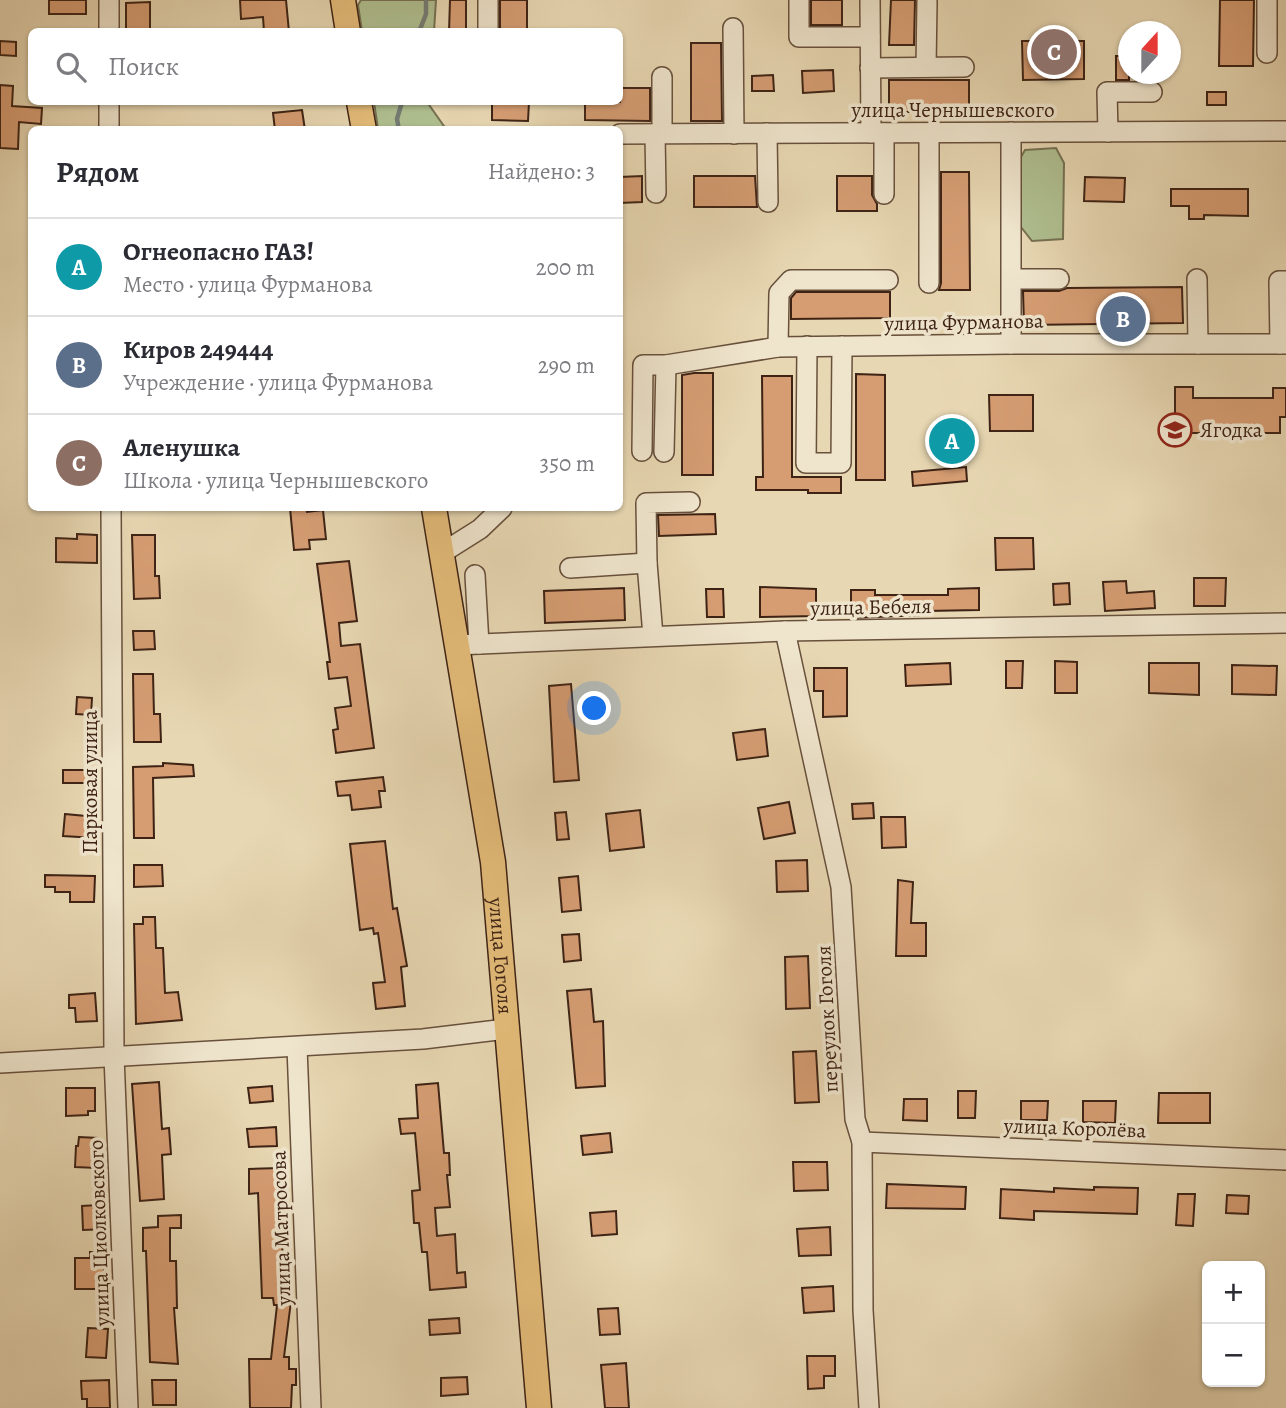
<!DOCTYPE html>
<html lang="ru">
<head>
<meta charset="utf-8">
<style>
  body { margin:0; font-family:Alegreya,serif; background:#f7f7f7; color:#2b2b33 }
  .controls { position:absolute; right:21px; bottom:21px; display:grid; overflow:hidden; border-radius:10px; box-shadow:0 2px 5px #0004 }
  .controls button { width:63px; height:63px; display:grid; place-items:center; padding:0; border:0; border-bottom:2px solid #e1e1e2; background:#fff; color:#2b2b33; font:35px sans-serif }
  .compass { position:absolute; left:1118px; top:21px; width:63px; height:63px; border-radius:50%; background:#fff; box-shadow:0 2px 5px #0004; rotate:21deg }
  .you { position:absolute; left:595px; top:709px; width:24px; height:24px; margin:-18px; border:5px solid #fff; border-radius:50%; background:#1a73e8; box-shadow:0 0 0 10px #1a73e833 }
  .badge { display:grid; place-items:center; width:46px; height:46px; border-radius:50%; background:#7c3aed; color:#fff; font-size:23px; font-weight:700 }
  .pin { position:absolute; translate:-50% -50%; border:4px solid #fff; box-shadow:0 2px 7px #0006 }
  .list { margin:0; padding:0; list-style:none }
  h2 { display:flex; justify-content:space-between; align-items:center; height:91px; margin:0; padding:0 28px; font-size:30px }
  h2 small { font-size:23px; font-weight:400; color:#7c7c81 }
  .list li { display:grid; grid-template-columns:46px 1fr auto; gap:21px; align-items:center; box-sizing:border-box; height:98px; padding:0 28px; border-top:2px solid #e1e1e2 }
  .list b { display:block; font-size:26px; white-space:nowrap }
  .list p { margin:0; font-size:23px; white-space:nowrap; color:#7c7c81 }
  .list em { font-size:23px; font-style:normal; color:#7c7c81 }
  .icon { flex:none; width:38px; height:38px; fill:none; stroke:currentColor; stroke-width:2; stroke-linecap:round; stroke-linejoin:round }
  .map { position:relative; flex:none; width:1286px; height:1408px; overflow:hidden }
  .search { position:absolute; background:#fff; box-shadow:0 2px 5px #0004; left:28px; top:28px; width:595px; height:77px; display:flex; align-items:center; gap:18px; box-sizing:border-box; padding:0 24px; border-radius:10px; color:#7c7c81; font-size:26px }
  .panel { position:absolute; background:#fff; box-shadow:0 2px 5px #0004; left:28px; top:126px; width:595px; height:385px; border-radius:10px }
  .map>svg:first-child { display:block }
  .green { fill:#afbf90; stroke:#767152; stroke-width:2 }
  .lines { fill:none; stroke-linecap:round; stroke-linejoin:round }
  .stream { stroke:#757c74; stroke-width:4.5 }
  .building { fill:#d69d73; stroke:#3e2315; stroke-width:2 }
  .minor-casing { stroke:#68503c; stroke-width:22 }
  .major-casing { stroke:#3e2315; stroke-width:27 }
  .minor { stroke:#efe5cd; stroke-width:19 }
  .major { stroke:#e4bc79; stroke-width:24 }
  .labels { text-anchor:middle; dominant-baseline:central; stroke-width:7; stroke-linejoin:round; paint-order:stroke }
  .street-label { font-size:21px; fill:#3e2315; stroke:#efe5cd }
  .poi-label { font-size:21px; fill:#3e2315; stroke:#efe5cd; text-anchor:start }
</style>
</head>
<body>
<div class="map">
<svg width="1286" height="1408" viewBox="0 0 1286 1408">
  <rect width="100%" height="100%" fill="#e7d7b2"/>
  <filter id="stains"><feTurbulence type="fractalNoise" baseFrequency=".00286" numOctaves="4"/><feColorMatrix values="0 0 0 0 .2 0 0 0 0 .09 0 0 0 0 .02 0 0 0 .5 -.17"/></filter>
  <radialGradient id="worn" r=".72"><stop offset=".6" stop-color="#630" stop-opacity="0"/><stop offset="1" stop-color="#630" stop-opacity=".3"/></radialGradient>
  <g class="green">
    <polygon points="361,0 436,0 434,31 362,31 358,5"/>
    <polygon points="374,102 427,102 446,129 378,129"/>
    <polygon points="1056,148 1064,163 1063,239 1032,241 1021,227 1021,157 1025,150"/>
  </g>
  <g class="lines">
    <g class="stream">
      <polyline points="419,32 426,14 426,0"/>
      <polyline points="399,130 397,119 402,102"/>
    </g>
  </g>
  <g class="building">
    <rect x="49" y="0" width="37" height="14"/>
    <polygon points="240,0 286,0 289,32 264,32 263,17 241,19"/>
    <polygon points="450,0 466,0 466,32 449,32"/>
    <rect x="500" y="0" width="27" height="32"/>
    <rect x="811" y="0" width="31" height="25"/>
    <polygon points="891,0 915,0 914,45 889,45"/>
    <polygon points="1220,0 1254,0 1253,66 1219,66"/>
    <polygon points="150,2 150,32 126,32 126,3"/>
    <polygon points="0,41 16,42 16,56 0,55"/>
    <polygon points="1022,41 1040,41 1041,51 1066,51 1066,41 1084,41 1084,79 1023,80"/>
    <polygon points="691,43 721,43 722,121 691,121"/>
    <rect x="1116" y="56" width="13" height="24"/>
    <polygon points="833,70 834,91 803,93 802,71"/>
    <polygon points="773,75 774,91 752,91 752,76"/>
    <rect x="889" y="80" width="80" height="32"/>
    <polygon points="0,85 13,86 12,106 42,108 41,124 19,122 18,149 0,148"/>
    <polygon points="620,88 650,88 650,121 585,120 585,102 620,102"/>
    <rect x="1207" y="92" width="19" height="13"/>
    <polygon points="492,102 529,102 528,121 492,120"/>
    <polygon points="302,110 305,130 275,130 273,113"/>
    <polygon points="941,172 969,172 970,290 939,290 941,283"/>
    <polygon points="642,176 642,202 620,203 620,177"/>
    <polygon points="694,176 755,176 757,207 694,207"/>
    <polygon points="837,176 872,176 872,195 877,204 877,211 837,211"/>
    <polygon points="1085,177 1125,178 1124,202 1084,201"/>
    <polygon points="1171,189 1248,189 1248,216 1204,215 1204,219 1189,219 1189,206 1171,206"/>
    <polygon points="1182,287 1183,323 1024,325 1023,291 1059,291 1067,288"/>
    <polygon points="796,292 890,292 890,318 791,319 791,298"/>
    <polygon points="694,373 713,373 713,475 682,475 682,375"/>
    <polygon points="856,374 885,375 885,480 856,480"/>
    <polygon points="762,376 792,376 792,477 841,477 841,493 808,493 808,490 756,490 756,477 763,477"/>
    <polygon points="1175,387 1193,387 1193,398 1273,398 1273,388 1286,388 1286,417 1280,417 1280,433 1183,433 1183,417 1175,416"/>
    <polygon points="989,395 1033,395 1033,431 990,431"/>
    <polygon points="966,467 967,481 913,486 912,472"/>
    <polygon points="290,508 306,508 307,512 323,510 326,539 309,540 310,549 294,550"/>
    <polygon points="715,514 716,534 659,536 658,515"/>
    <polygon points="77,534 97,535 97,563 56,562 56,538 77,539"/>
    <polygon points="132,535 155,535 155,576 159,576 160,598 134,599"/>
    <polygon points="995,538 1033,538 1034,569 996,570"/>
    <polygon points="349,561 357,621 339,623 341,646 360,644 374,748 336,753 333,730 338,729 335,708 351,706 347,677 329,679 327,662 330,662 317,564"/>
    <polygon points="1194,578 1226,578 1225,606 1194,606"/>
    <polygon points="1126,581 1127,593 1154,591 1155,608 1105,611 1103,582"/>
    <polygon points="1069,583 1070,604 1054,605 1053,584"/>
    <polygon points="760,587 816,589 816,616 760,617"/>
    <polygon points="624,588 625,620 545,623 544,591"/>
    <polygon points="979,588 979,610 926,611 926,615 851,618 851,590 875,590 875,595 948,595 948,589"/>
    <polygon points="706,589 723,589 724,617 707,617"/>
    <polygon points="133,631 154,631 155,649 134,650"/>
    <polygon points="1006,661 1023,661 1022,688 1006,688"/>
    <polygon points="1055,661 1077,662 1077,693 1055,693"/>
    <polygon points="950,663 951,684 906,686 905,665"/>
    <polygon points="1149,663 1199,663 1199,695 1149,693"/>
    <polygon points="1232,665 1277,666 1276,695 1232,694"/>
    <polygon points="814,668 847,668 847,716 823,717 823,691 814,691"/>
    <polygon points="133,674 153,674 154,714 160,714 161,742 134,742"/>
    <polygon points="571,684 579,780 554,782 549,686"/>
    <polygon points="77,697 92,698 91,715 76,714"/>
    <polygon points="765,729 768,756 737,760 733,733"/>
    <polygon points="163,763 193,765 194,776 153,778 154,838 134,838 133,767 163,766"/>
    <rect x="63" y="770" width="32" height="13"/>
    <polygon points="383,777 385,791 379,791 381,807 352,810 350,795 338,796 336,782"/>
    <polygon points="789,802 795,833 764,839 758,808"/>
    <polygon points="873,803 874,818 853,819 852,804"/>
    <polygon points="640,810 644,847 610,851 606,814"/>
    <polygon points="566,812 569,839 557,840 555,813"/>
    <polygon points="65,814 96,817 95,838 63,836"/>
    <polygon points="881,817 905,817 906,847 882,848"/>
    <polygon points="385,841 393,909 397,908 407,966 401,967 405,1006 376,1009 373,983 385,982 378,933 374,934 373,928 360,930 350,844"/>
    <polygon points="807,860 808,891 777,892 776,861"/>
    <polygon points="134,865 162,865 163,886 134,887"/>
    <polygon points="45,875 95,876 94,902 70,902 70,892 55,892 55,887 45,887"/>
    <polygon points="578,876 581,910 562,912 559,878"/>
    <polygon points="898,880 913,882 911,923 926,923 926,956 896,956"/>
    <polygon points="143,917 155,917 156,948 163,948 165,993 178,992 182,1020 136,1024 134,924 143,924"/>
    <polygon points="579,934 581,960 564,962 562,935"/>
    <polygon points="808,956 810,1008 786,1009 785,957"/>
    <polygon points="591,989 594,1022 603,1021 605,1086 576,1088 567,991"/>
    <polygon points="95,993 97,1021 76,1022 75,1008 69,1008 69,995"/>
    <polygon points="816,1051 819,1102 795,1103 793,1052"/>
    <polygon points="159,1082 162,1129 169,1128 171,1154 162,1155 164,1199 140,1201 132,1084"/>
    <polygon points="438,1083 444,1153 449,1153 450,1175 447,1175 450,1207 435,1208 437,1236 455,1234 457,1273 465,1272 466,1287 430,1290 427,1252 422,1252 419,1223 414,1223 412,1191 420,1190 415,1133 401,1134 399,1119 418,1118 416,1085"/>
    <polygon points="272,1086 273,1101 250,1103 248,1088"/>
    <polygon points="66,1088 95,1088 95,1111 88,1111 88,1115 66,1116"/>
    <polygon points="958,1091 976,1091 975,1118 958,1118"/>
    <polygon points="1159,1093 1210,1093 1210,1123 1158,1123"/>
    <polygon points="904,1099 927,1099 927,1121 903,1120"/>
    <polygon points="1021,1101 1048,1101 1047,1120 1021,1120"/>
    <polygon points="1083,1101 1116,1101 1115,1123 1083,1122"/>
    <polygon points="276,1127 277,1146 249,1147 247,1129"/>
    <polygon points="610,1133 612,1152 583,1155 581,1136"/>
    <polygon points="79,1137 98,1138 97,1168 75,1167 76,1146 78,1146"/>
    <polygon points="793,1162 827,1162 828,1190 794,1191"/>
    <polygon points="280,1168 283,1271 285,1271 285,1293 292,1293 284,1357 289,1357 289,1369 296,1369 296,1385 292,1385 291,1408 250,1408 249,1359 271,1359 277,1305 274,1305 273,1298 262,1298 258,1193 249,1194 249,1169"/>
    <polygon points="887,1184 966,1187 965,1209 886,1208"/>
    <polygon points="1094,1187 1138,1188 1137,1214 1034,1211 1034,1220 1000,1218 1001,1189 1054,1192 1054,1188 1094,1190"/>
    <polygon points="1178,1194 1195,1194 1193,1226 1176,1225"/>
    <polygon points="1227,1195 1249,1196 1248,1214 1226,1213"/>
    <polygon points="98,1205 99,1216 106,1215 107,1229 83,1230 82,1206"/>
    <polygon points="616,1211 617,1234 592,1236 590,1213"/>
    <polygon points="181,1215 181,1228 170,1228 170,1261 176,1261 177,1308 174,1308 178,1364 150,1362 146,1251 143,1251 143,1228 158,1227 158,1216"/>
    <polygon points="830,1227 831,1255 799,1256 797,1229"/>
    <polygon points="90,1252 104,1252 104,1289 75,1289 75,1258 90,1258"/>
    <polygon points="833,1286 834,1311 804,1313 802,1288"/>
    <polygon points="618,1308 620,1334 600,1335 598,1309"/>
    <polygon points="459,1318 460,1333 430,1335 429,1320"/>
    <polygon points="88,1328 108,1329 106,1358 86,1357"/>
    <polygon points="807,1356 835,1356 835,1376 824,1376 824,1388 808,1389"/>
    <polygon points="626,1363 629,1408 605,1408 601,1365"/>
    <polygon points="467,1377 468,1394 441,1396 441,1378"/>
    <polygon points="109,1380 110,1408 87,1408 87,1399 82,1399 81,1381"/>
    <polygon points="152,1380 176,1380 176,1405 153,1405"/>
  </g>
  <g class="lines">
    <defs>
      <g id="minor">
        <polyline points="109,0 109,32"/>
        <polyline points="799,0 799,37 870,37"/>
        <polyline points="870,0 871,133"/>
        <polyline points="733,28 734,134"/>
        <polyline points="488,32 488,0"/>
        <polyline points="1267,53 1267,0"/>
        <polyline points="926,67 927,2"/>
        <polyline points="870,68 964,67"/>
        <polyline points="662,77 662,134"/>
        <polyline points="109,102 109,130"/>
        <polyline points="1108,132 1107,92 1152,92"/>
        <polyline points="767,133 768,202"/>
        <polyline points="884,133 884,194"/>
        <polyline points="620,134 1286,131"/>
        <polyline points="655,134 656,193"/>
        <polyline points="1012,279 1059,279"/>
        <polyline points="1197,279 1198,344"/>
        <polyline points="929,283 929,133"/>
        <polyline points="1011,344 1011,132"/>
        <polyline points="1280,344 1279,281 1286,281"/>
        <polyline points="807,346 806,463 841,463 842,346"/>
        <polyline points="778,347 779,293 791,280 888,280"/>
        <polyline points="642,451 643,365 666,365 778,347 1011,344 1286,344"/>
        <polyline points="664,452 666,365"/>
        <polyline points="111,508 114,1056 128,1408"/>
        <polyline points="442,553 480,529 502,508"/>
        <polyline points="570,568 647,563"/>
        <polyline points="475,575 479,644"/>
        <polyline points="785,631 841,887 855,1119 862,1142 863,1310 869,1408"/>
        <polyline points="653,636 647,563 646,503 690,502"/>
        <polyline points="456,645 785,631 1286,623"/>
        <polyline points="297,1047 311,1408"/>
        <polyline points="0,1063 423,1039 506,1029"/>
        <polyline points="862,1142 1286,1160"/>
      </g>
      <g id="major">
        <polyline points="343,0 348,32"/>
        <polyline points="359,102 364,130"/>
        <path id="s1" d="M434 508 493 862 539 1408"/>
      </g>
    </defs>
    <use href="#minor" class="minor-casing"/>
    <use href="#major" class="major-casing"/>
    <use href="#minor" class="minor"/>
    <use href="#major" class="major"/>
  </g>
  <defs>
    <symbol id="school-ring" viewBox="-11 -11 22 22"><circle r="9.5" fill="#efe5cd" stroke="#8f2418" stroke-width="1.5"/><path d="M0-5L7-2L0 1L-7-2ZM-4 1L0 2.5L4 1V4Q0 6-4 4Z" fill="#8f2418"/></symbol>
  </defs>
  <g fill-rule="evenodd">
    <use href="#school-ring" x="1156" y="411" width="38" height="38"/>
  </g>
  <g class="labels">
    <g class="street-label">
      <text x="953" y="110">улица Чернышевского</text>
      <text transform="translate(964 322) rotate(-1)">улица Фурманова</text>
      <text transform="translate(871 607) rotate(-1)">улица Бебеля</text>
      <text transform="translate(90 782) rotate(-90)">Парковая улица</text>
      <text stroke="none"><textPath href="#s1" startOffset="453">улица Гоголя</textPath></text>
      <text transform="translate(827 1019) rotate(-93)">переулок Гоголя</text>
      <text transform="translate(1075 1128) rotate(2)">улица Королёва</text>
      <text transform="translate(281 1228) rotate(-92)">улица Матросова</text>
      <text transform="translate(99 1233) rotate(-92)">улица Циолковского</text>
    </g>
    <g class="poi-label">
      <text x="1200" y="430">Ягодка</text>
    </g>
  </g>
  <rect width="100%" height="100%" filter="url(#stains)"/>
  <rect width="100%" height="100%" fill="url(#worn)"/>
</svg>
<div class="controls">
<button>+</button>
<button>−</button>
</div>
<svg class="compass" viewBox="-18 -18 36 36"><path d="M0-13l5 13h-10z" fill="#e53935"/><path d="M0 13l5-13h-10z" fill="#7c7c81"/></svg>
<div class="you"></div>
<div class="pin badge" style="left:952px;top:441px;background:#0f9aa8">A</div>
<div class="pin badge" style="left:1123px;top:319px;background:#5c6f8a">B</div>
<div class="pin badge" style="left:1054px;top:52px;background:#8d6e63">C</div>
<div class="search"><svg class="icon" aria-label="search" viewBox="0 0 24 24"><circle cx="10" cy="10" r="6"/><path d="M15 15l6 6"/></svg>Поиск</div>
<section class="panel">
<h2>Рядом<small>Найдено: 3</small></h2>
<ul class="list">
<li><span class="badge" style="background:#0f9aa8">A</span><div><b>Огнеопасно ГАЗ!</b><p>Место · улица Фурманова</p></div><em>200 m</em></li>
<li><span class="badge" style="background:#5c6f8a">B</span><div><b>Киров 249444</b><p>Учреждение · улица Фурманова</p></div><em>290 m</em></li>
<li><span class="badge" style="background:#8d6e63">C</span><div><b>Аленушка</b><p>Школа · улица Чернышевского</p></div><em>350 m</em></li>
</ul>
</section>
</div>
</body>
</html>
